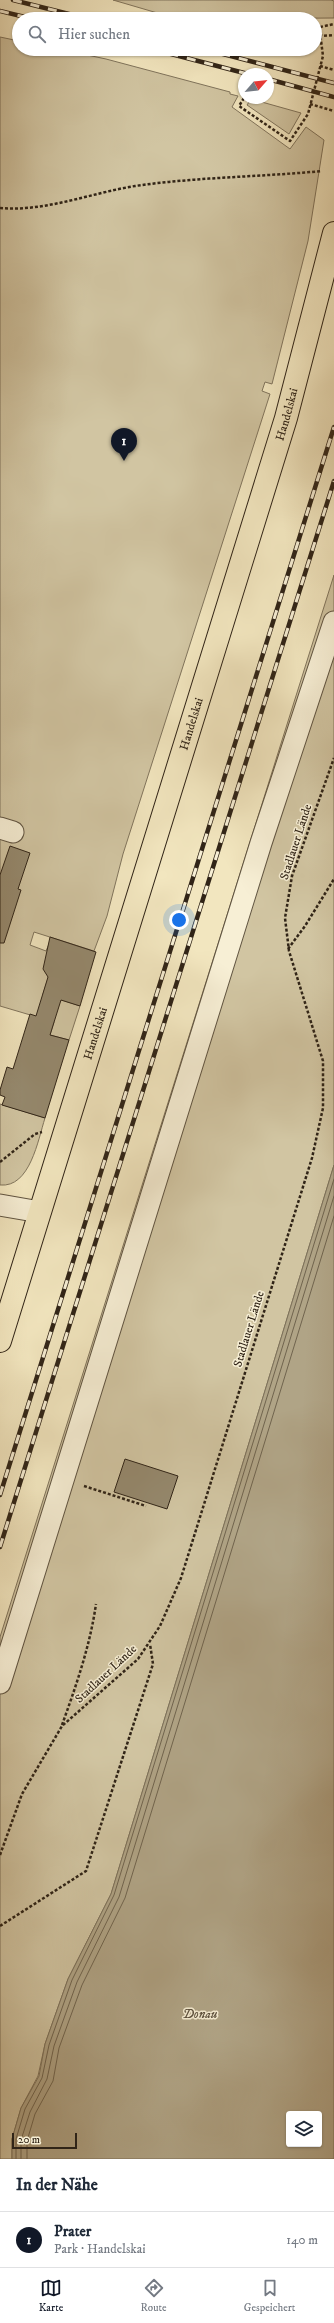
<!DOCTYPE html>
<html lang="de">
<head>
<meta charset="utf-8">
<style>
  body { margin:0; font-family:"IM FELL DW Pica",serif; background:#f6f6f7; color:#1f2937 }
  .controls { position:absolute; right:12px; bottom:12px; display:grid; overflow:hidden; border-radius:4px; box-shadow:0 1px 3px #0004 }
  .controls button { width:36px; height:36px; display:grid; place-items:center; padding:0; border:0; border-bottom:1px solid #e0e1e3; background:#fff; color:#1f2937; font:20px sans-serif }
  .compass { position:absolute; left:238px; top:68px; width:36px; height:36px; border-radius:50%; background:#fff; box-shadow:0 1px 3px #0004; rotate:62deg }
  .scale { position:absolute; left:12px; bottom:10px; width:65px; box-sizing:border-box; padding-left:4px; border:2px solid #302417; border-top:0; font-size:11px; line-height:14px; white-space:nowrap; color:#302417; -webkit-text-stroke:3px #f7efd5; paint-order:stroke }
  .you { position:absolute; left:179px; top:920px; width:14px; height:14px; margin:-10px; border:3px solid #fff; border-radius:50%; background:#1a73e8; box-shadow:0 0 0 6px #1a73e833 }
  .badge { display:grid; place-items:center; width:26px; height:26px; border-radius:50%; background:#111827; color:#fff; font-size:13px; font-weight:700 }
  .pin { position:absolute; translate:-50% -33px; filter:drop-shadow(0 1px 2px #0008) }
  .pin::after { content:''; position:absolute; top:21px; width:14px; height:12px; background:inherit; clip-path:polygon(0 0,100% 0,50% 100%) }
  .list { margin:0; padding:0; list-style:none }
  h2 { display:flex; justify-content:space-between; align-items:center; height:52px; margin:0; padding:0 16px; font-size:17px }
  h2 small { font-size:13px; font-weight:400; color:#747a83 }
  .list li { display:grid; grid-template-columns:26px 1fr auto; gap:12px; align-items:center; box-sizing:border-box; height:56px; padding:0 16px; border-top:1px solid #e0e1e3 }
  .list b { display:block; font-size:15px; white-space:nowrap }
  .list p { margin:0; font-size:13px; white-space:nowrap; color:#747a83 }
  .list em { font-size:13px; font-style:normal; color:#747a83 }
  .icon { flex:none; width:22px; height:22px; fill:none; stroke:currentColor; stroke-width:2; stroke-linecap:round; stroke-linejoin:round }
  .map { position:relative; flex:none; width:334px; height:2159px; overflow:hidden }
  .search { position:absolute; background:#fff; box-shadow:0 1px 3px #0004; left:12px; right:12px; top:12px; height:44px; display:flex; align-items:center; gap:10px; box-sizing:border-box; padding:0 14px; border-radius:22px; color:#747a83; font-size:15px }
  .sheet { height:108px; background:#fff }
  nav { display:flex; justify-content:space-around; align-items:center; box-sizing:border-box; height:56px; border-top:1px solid #e0e1e3; background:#fff; font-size:11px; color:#747a83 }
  nav a { display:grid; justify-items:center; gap:2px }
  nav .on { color:#111827 }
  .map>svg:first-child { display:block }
  .green { fill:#d1c5a2; stroke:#80745c }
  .water { fill:#b0a486; stroke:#7d715a; fill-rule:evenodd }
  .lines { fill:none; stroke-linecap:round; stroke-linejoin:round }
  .shore { stroke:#70644e; stroke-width:1 }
  .building { fill:#95896e; stroke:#302417 }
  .minor-casing { stroke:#605441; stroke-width:23 }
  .major-casing { stroke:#302417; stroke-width:24 }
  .path { stroke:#302417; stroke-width:2.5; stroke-dasharray:3 2; stroke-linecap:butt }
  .minor { stroke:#f7efd5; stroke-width:21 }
  .major { stroke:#f2e6bf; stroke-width:22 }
  .rail-casing { stroke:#302417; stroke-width:4.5 }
  .rail { stroke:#f7efd5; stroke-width:3; stroke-dasharray:9; stroke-linecap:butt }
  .labels { text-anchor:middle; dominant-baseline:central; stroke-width:3; stroke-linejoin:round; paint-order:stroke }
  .street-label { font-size:12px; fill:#302417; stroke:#f7efd5 }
  .water-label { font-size:13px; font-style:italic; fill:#5d513e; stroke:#f7efd5 }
</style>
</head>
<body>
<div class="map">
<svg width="334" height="2159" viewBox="0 0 334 2159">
  <rect width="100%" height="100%" fill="#f2e6bf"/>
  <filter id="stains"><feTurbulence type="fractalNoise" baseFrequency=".005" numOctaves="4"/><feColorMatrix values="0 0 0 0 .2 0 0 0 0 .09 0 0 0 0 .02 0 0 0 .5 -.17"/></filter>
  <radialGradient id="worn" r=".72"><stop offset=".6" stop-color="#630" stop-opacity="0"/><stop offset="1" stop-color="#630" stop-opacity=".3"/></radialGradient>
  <g class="green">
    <polygon points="113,0 331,0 334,1 334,18 178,19"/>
    <polygon points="0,37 19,41 19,49 59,49 106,59 230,92 230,94 238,96 232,107 290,149 306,127 324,140 308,241 272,384 265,382 262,391 270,394 123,854 107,916 94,951 34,932 30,945 46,951 49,944 49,975 43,994 80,1006 69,1040 50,1035 54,1022 0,1006"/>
    <polygon points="251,99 301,113 289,134 247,105"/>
    <polygon points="334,575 334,1165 111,1894 68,1979 45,2044 38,2076 21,2108 12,2139 12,2159 0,2159 0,1637"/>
    <path d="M0 1104 45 1118C38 1140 30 1188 0 1185Z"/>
  </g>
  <path class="water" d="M334 1165V2159H12V2139L21 2108 39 2076 45 2044 68 1979 111 1894ZM289 2114H319V2144H289Z"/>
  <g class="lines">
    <g class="shore">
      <polyline points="16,2159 16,2139 25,2109 42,2078 49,2045 72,1980 114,1895 334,1179"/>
      <polyline points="21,2159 21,2140 30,2112 47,2079 54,2046 77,1982 119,1897 334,1196"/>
      <polyline points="27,2159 27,2141 35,2114 53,2081 59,2048 82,1985 125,1898 334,1216"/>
    </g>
  </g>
  <g class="building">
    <polygon points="10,846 30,853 18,889 21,890 4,943 0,943 0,875"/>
    <polygon points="50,937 96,952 80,1006 61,1000 50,1035 69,1040 45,1118 2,1105 5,1097 0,1095 0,1090 7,1067 13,1069 30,1014 36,1016 48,977 43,969"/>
    <polygon points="125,1459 178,1476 167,1509 114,1492"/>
  </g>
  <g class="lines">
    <defs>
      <g id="minor">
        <polyline points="0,828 13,832"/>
        <polyline points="0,1205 40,1212"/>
        <polyline points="0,1683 261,843 334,622"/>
      </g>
      <g id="major">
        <path id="s1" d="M0 1341 286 418 334 233"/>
      </g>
    </defs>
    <use href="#minor" class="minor-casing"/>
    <use href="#major" class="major-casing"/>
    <g class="path">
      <polyline points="320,27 334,24"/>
      <polyline points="321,34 321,36 334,35"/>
      <polyline points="320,66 334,70"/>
      <polyline points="244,98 239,106 290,141 308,114 323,56 319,25"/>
      <polyline points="310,104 334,111"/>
      <path d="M0 208C45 212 91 193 135 186 197 177 260 177 322 171"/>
      <polyline points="288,949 305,926 334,879"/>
      <polyline points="0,1162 35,1134 42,1132"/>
      <polyline points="84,1486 146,1506"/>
      <path d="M62 1725C76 1686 90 1646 96 1604"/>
      <polyline points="0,1855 22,1794 62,1726 138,1659 160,1626 181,1578 312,1158 323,1108 323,1061 289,951 285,918 292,876 334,758"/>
      <polyline points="0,1926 86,1871 153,1664 150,1644"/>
    </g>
    <use href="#minor" class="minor"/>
    <use href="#major" class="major"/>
    <defs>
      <g id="rail">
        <polyline points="13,0 89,19"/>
        <polyline points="0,11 33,19"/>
        <polyline points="152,49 248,74"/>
        <polyline points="204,49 334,83"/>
        <polyline points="268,79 334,97"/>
        <polyline points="0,1495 334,427"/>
        <polyline points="0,1547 334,481"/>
      </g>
    </defs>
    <use href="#rail" class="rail-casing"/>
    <use href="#rail" class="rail"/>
  </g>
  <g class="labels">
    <g class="street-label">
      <text stroke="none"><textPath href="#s1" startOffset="970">Handelskai</textPath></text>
      <text stroke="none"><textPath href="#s1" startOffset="646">Handelskai</textPath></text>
      <text transform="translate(296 842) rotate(-72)">Stadlauer Lände</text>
      <text stroke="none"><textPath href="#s1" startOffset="322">Handelskai</textPath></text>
      <text transform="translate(249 1329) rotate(-73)">Stadlauer Lände</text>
      <text transform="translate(106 1674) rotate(-43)">Stadlauer Lände</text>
    </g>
    <g class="water-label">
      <text x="200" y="2014">Donau</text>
    </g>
  </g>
  <rect width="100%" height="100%" filter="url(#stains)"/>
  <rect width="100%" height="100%" fill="url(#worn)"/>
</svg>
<div class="controls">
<button><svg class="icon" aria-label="layers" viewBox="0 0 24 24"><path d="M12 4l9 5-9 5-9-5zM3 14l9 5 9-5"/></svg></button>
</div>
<svg class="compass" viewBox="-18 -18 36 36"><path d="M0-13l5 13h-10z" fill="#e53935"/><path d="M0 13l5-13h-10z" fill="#747a83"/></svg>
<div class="scale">20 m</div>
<div class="you"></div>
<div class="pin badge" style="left:124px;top:461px">1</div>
<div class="search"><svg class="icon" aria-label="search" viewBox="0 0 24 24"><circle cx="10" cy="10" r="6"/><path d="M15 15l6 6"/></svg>Hier suchen</div>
</div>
<section class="sheet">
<h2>In der Nähe<small></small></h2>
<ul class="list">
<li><span class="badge">1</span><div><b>Prater</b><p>Park · Handelskai</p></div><em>140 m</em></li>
</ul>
</section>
<nav>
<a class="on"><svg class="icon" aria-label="map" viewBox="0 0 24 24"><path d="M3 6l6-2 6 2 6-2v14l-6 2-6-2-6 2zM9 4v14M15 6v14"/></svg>Karte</a>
<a><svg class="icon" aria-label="directions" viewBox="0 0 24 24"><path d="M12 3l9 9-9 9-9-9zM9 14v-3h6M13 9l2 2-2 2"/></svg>Route</a>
<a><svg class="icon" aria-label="saved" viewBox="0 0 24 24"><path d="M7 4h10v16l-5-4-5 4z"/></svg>Gespeichert</a>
</nav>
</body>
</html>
